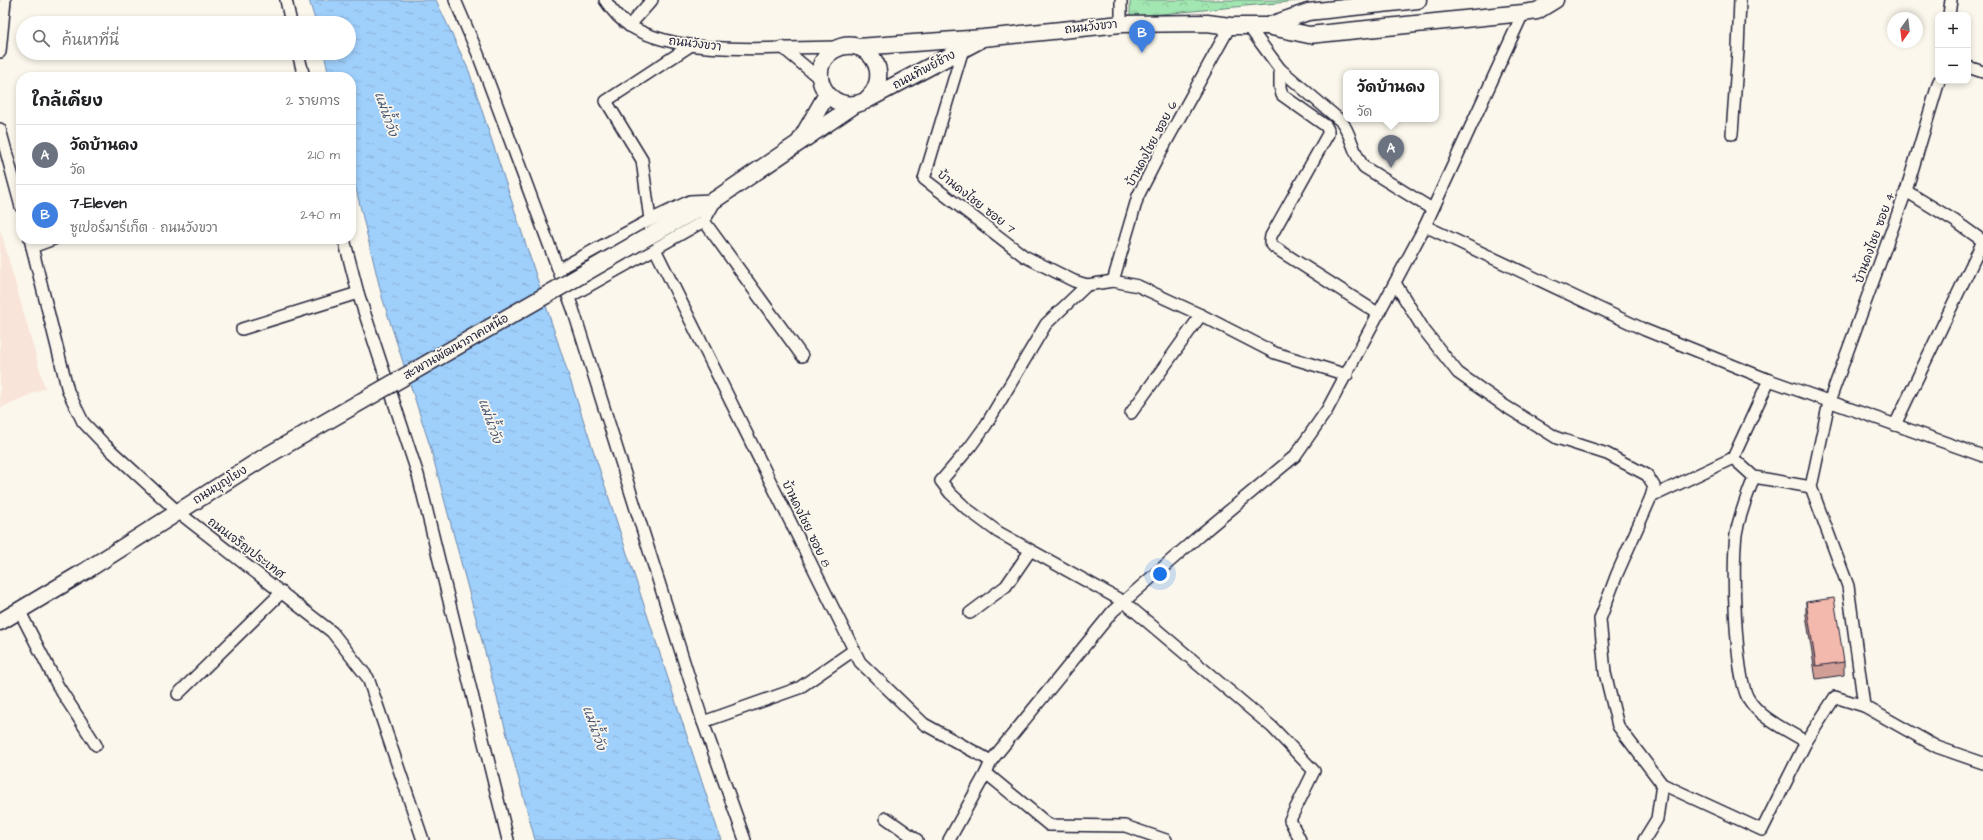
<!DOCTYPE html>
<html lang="th">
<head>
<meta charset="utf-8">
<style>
  body { margin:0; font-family:"Architects Daughter","Playpen Sans Thai",sans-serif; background:#f6f6f6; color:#202124 }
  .controls { position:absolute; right:12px; top:12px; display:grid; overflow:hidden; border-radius:8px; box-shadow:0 2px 6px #0003 }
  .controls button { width:36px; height:36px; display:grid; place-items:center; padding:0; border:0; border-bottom:1px solid #e0e0e0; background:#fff; color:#202124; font:20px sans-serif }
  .compass { position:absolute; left:1887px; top:12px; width:36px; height:36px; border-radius:50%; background:#fff; box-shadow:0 2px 6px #0003; rotate:194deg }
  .you { position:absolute; left:1160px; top:574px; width:14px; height:14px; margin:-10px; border:3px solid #fff; border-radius:50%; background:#1a73e8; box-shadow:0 0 0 6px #1a73e833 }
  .badge { display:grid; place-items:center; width:26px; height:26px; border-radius:50%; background:#7c3aed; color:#fff; font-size:13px; font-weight:700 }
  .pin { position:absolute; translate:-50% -33px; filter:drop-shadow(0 1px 2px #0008) }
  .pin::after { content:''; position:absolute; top:21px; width:14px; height:12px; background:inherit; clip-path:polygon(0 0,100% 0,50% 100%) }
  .popup { position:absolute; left:1343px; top:70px; width:96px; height:52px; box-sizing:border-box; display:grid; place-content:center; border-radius:8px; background:#fff; filter:drop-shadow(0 1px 3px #0005); font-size:13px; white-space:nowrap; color:#757577 }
  .popup b { font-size:15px; color:#202124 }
  .popup::after { content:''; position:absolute; left:50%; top:100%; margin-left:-8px; border:8px solid transparent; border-top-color:#fff }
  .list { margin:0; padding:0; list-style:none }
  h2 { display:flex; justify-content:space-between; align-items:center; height:52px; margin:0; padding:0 16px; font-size:17px }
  h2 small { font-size:13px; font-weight:400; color:#757577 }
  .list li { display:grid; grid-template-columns:26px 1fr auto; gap:12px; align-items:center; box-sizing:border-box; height:60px; padding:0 16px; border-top:1px solid #e0e0e0 }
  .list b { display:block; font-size:15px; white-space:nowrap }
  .list p { margin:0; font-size:13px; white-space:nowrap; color:#757577 }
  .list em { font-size:13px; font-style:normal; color:#757577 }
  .icon { flex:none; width:22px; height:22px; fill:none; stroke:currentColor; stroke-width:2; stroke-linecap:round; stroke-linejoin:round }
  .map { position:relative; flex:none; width:1983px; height:840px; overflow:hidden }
  .search { position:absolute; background:#fff; box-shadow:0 2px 6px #0003; left:16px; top:16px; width:340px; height:44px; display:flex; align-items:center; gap:10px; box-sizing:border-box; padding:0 14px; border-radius:22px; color:#757577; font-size:15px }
  .panel { position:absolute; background:#fff; box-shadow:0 2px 6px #0003; left:16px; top:72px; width:340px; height:172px; border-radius:16px }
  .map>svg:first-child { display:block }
  .built { fill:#f9e4d9 }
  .forest { fill:url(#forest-crowns); stroke:#628476 }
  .water { fill:url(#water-ripples); stroke:#6d8aae }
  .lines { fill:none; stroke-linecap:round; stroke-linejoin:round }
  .street-casing { stroke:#22223b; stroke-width:14 }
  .secondary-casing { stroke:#22223b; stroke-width:19 }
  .street { stroke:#fbf7ec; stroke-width:11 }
  .secondary { stroke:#fbf7ec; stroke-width:16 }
  .secondary-bridge-casing { stroke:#22223b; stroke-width:19; stroke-linecap:butt }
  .secondary-bridge { stroke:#fbf7ec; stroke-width:16 }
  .wall { fill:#d19f95; stroke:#22223b }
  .building { fill:#f3b9ad; stroke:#22223b }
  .labels { text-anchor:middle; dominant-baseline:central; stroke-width:3.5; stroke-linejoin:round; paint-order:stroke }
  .street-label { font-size:12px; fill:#22223b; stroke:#fbf7ec }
  .water-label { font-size:13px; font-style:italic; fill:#485675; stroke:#fbf7ec }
</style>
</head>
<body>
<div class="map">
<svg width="1983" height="840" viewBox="0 0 1983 840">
  <defs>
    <pattern id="forest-crowns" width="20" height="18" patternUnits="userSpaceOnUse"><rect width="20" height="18" fill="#a2e6b1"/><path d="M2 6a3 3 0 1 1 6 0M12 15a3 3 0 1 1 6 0" fill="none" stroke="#8bc599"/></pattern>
    <pattern id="water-ripples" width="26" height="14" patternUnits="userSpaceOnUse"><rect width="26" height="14" fill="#9fcffb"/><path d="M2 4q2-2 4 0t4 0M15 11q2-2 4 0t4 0" fill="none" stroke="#89b1d8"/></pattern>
  </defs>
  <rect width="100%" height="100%" fill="#fbf7ec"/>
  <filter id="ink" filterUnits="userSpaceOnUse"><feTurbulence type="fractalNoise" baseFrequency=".025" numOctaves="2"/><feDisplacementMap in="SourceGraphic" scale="8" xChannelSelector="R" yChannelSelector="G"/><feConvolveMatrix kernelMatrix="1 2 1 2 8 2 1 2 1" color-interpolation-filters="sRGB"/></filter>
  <g filter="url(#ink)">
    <polygon class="built" points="0,229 45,388 0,408"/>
    <polygon class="forest" points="1130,0 1308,0 1130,17"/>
    <polygon class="water" points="309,0 436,0 469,71 721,840 535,840 430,446 382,297 351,168 351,77 329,77 324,53 349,53 349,23 316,23"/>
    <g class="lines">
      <defs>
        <g id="street">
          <polyline points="286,0 291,23"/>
          <polyline points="455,0 478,54 573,309 703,722 745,840"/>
          <path d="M605 0C611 9 620 20 630 26 683 58 778 47 840 47"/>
          <polyline points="1949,15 1951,0"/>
          <polyline points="1121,24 1121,0"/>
          <polyline points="629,26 652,0"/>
          <polyline points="1249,27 1280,69 1280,87 1282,95 1326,126 1328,130 1328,134 1271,236 1270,242 1274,247 1379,314"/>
          <polyline points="782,47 820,79"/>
          <polyline points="963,49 924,179 1024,256 1074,281 1087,285 1113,281 1138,286 1201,315 1275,353 1347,375"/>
          <polyline points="0,52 5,0"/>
          <polyline points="298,53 304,77"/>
          <polyline points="1968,67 1983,72"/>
          <path d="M1280 69 1342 122C1352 136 1353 154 1364 167L1432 209"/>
          <polyline points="1939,81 1906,191 1829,402 1811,487 1848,586 1864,706 1937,747 1983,763"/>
          <polyline points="0,129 21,207"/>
          <polyline points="1732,134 1738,50 1740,0"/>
          <polyline points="1906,191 1955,221 1983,241"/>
          <polyline points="650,220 642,160 606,101 690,46"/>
          <polyline points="704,221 802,356"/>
          <polyline points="1425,226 1645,330 1769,380 1983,456"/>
          <polyline points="30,239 68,391 83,422 105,445 178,512 332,632 368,678 423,840"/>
          <polyline points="344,239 358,293 418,475 508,840"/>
          <polyline points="32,247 54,239"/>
          <polyline points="655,249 860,662 924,724 991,761"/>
          <polyline points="559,269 650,220 690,201 711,200"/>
          <polyline points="1113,281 1138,196 1160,153 1230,26"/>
          <polyline points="1395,283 1424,330 1458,373 1505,406 1557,438 1607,454 1647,475 1654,486 1651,497 1617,574 1600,619 1605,673 1618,726 1662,784 1657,819 1644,840"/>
          <polyline points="1087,285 1046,324 986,425 970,447 941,481 950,493 967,509 998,532 1124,602 1272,727 1314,771 1290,820 1300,840"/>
          <polyline points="569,297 704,221 716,200"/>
          <polyline points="242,329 358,293"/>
          <polyline points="1131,413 1201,315"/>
          <polyline points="1895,425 1983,241"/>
          <polyline points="1733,458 1754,477 1811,487"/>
          <path d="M1754 477C1748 494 1741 511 1737 529 1731 555 1735 677 1748 698 1760 719 1786 729 1806 742"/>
          <polyline points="1651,497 1733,458 1769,380"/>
          <polyline points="19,610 58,686 96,745"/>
          <polyline points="970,613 1006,586 1030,551"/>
          <polyline points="178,694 282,592"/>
          <polyline points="703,722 799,688 854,650"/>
          <polyline points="986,773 1049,825 1125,826 1166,840"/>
          <polyline points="1662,784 1762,830 1806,742 1835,697 1864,706"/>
          <polyline points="886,818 917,840"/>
          <polyline points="949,840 986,773 991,761 1113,611 1200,535 1295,456 1327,410 1425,226 1523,13"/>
        </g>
        <g id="secondary">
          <polyline points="1267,26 1309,35 1523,13 1537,11 1555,0"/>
          <polyline points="858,47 983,38 1121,24 1207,23 1230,26 1267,26 1308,12 1418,0"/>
          <path d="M865 101C897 74 865 32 834 50 802 69 829 118 865 101L978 41"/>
          <polyline points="800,141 827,94"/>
          <polyline points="649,236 716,199 856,104"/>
          <polyline points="0,622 87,570 263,458"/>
        </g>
      </defs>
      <use href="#street" class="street-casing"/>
      <use href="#secondary" class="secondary-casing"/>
      <use href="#street" class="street"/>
      <use href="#secondary" class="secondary"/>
      <defs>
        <polyline id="secondary-bridge" points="263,458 649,236"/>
      </defs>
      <use href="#secondary-bridge" class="secondary-bridge-casing"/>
      <use href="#secondary-bridge" class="secondary-bridge"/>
    </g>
    <polygon class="wall" points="1806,602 1844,662 1844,675 1816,679 1806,615"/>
    <polygon class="building" points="1834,598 1844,662 1816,666 1806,602"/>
  </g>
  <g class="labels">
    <g class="street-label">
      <text transform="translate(1091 27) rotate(-6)">ถนนวังขวา</text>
      <text transform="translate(695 44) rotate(7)">ถนนวังขวา</text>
      <text transform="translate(924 70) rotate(-28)">ถนนทิพย์ช้าง</text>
      <text transform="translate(1152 144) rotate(-62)">บ้านดงไชย ซอย 6</text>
      <text transform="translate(976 202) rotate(38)">บ้านดงไชย ซอย 7</text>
      <text transform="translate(1875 238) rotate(-70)">บ้านดงไชย ซอย 4</text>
      <text transform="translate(456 347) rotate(-30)">สะพานพัฒนาภาคเหนือ</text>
      <text transform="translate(220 485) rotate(-32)">ถนนบุญโยง</text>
      <text transform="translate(806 524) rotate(64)">บ้านดงไชย ซอย 8</text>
      <text transform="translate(246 548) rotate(37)">ถนนเจริญประเทศ</text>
    </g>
    <g class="water-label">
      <text transform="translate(386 114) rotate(71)">แม่น้ำวัง</text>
      <text transform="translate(490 421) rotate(71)">แม่น้ำวัง</text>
      <text transform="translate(594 728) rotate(71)">แม่น้ำวัง</text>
    </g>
  </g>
</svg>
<div class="controls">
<button>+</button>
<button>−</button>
</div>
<svg class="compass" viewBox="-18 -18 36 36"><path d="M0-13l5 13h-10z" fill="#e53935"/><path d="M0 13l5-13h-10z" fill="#757577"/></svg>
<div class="you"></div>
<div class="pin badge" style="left:1391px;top:168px;background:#6b7280">A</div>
<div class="popup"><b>วัดบ้านดง</b>วัด</div>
<div class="pin badge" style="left:1142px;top:53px;background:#3f7fe0">B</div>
<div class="search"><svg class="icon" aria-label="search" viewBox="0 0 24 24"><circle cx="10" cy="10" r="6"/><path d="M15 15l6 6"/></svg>ค้นหาที่นี่</div>
<section class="panel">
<h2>ใกล้เคียง<small>2 รายการ</small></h2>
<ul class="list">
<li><span class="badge" style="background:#6b7280">A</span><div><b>วัดบ้านดง</b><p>วัด</p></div><em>210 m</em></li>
<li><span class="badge" style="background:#3f7fe0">B</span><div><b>7-Eleven</b><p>ซูเปอร์มาร์เก็ต · ถนนวังขวา</p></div><em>240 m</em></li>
</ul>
</section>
</div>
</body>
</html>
